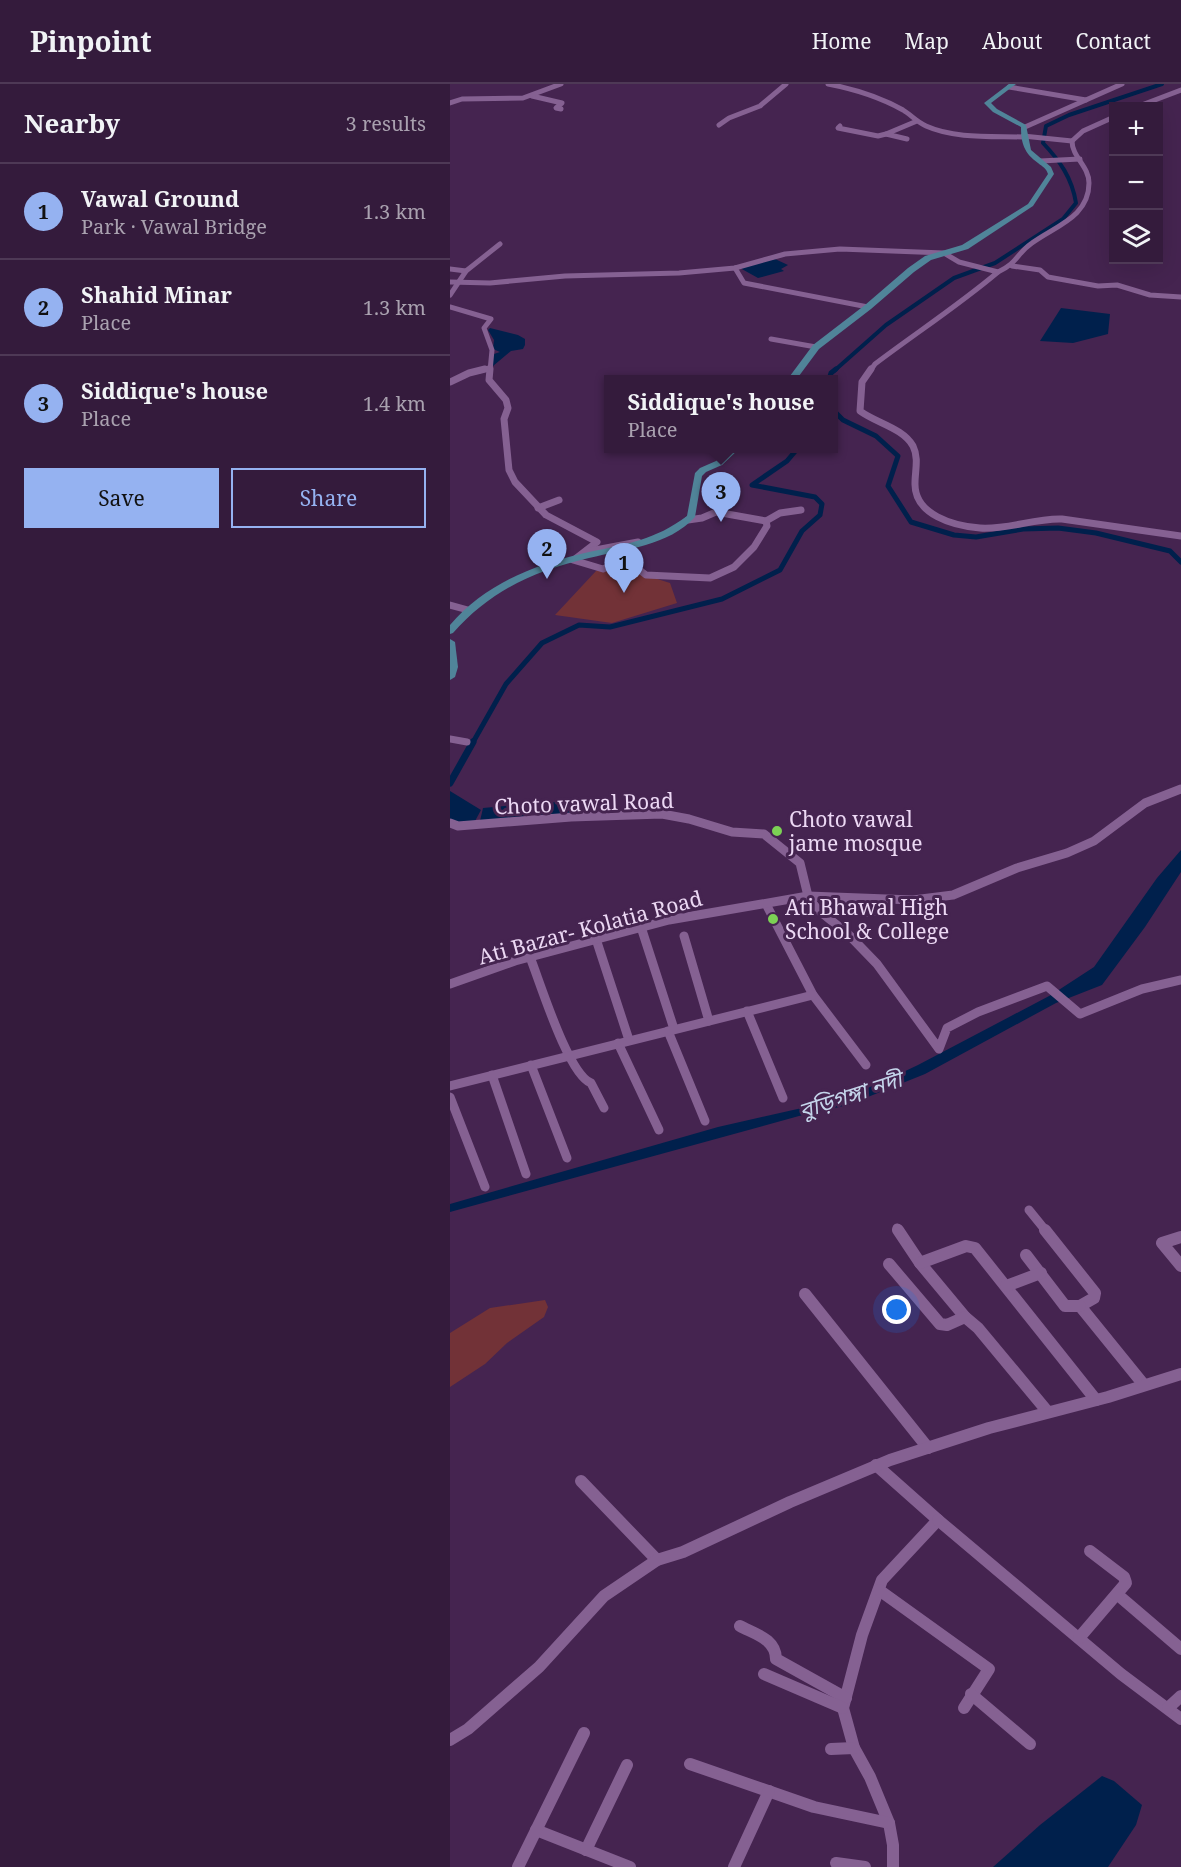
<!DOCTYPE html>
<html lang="en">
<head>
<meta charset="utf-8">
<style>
  body { margin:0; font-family:"Noto Serif","Noto Sans Bengali",serif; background:#3f2847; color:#f1f3f6 }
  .controls { position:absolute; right:18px; top:18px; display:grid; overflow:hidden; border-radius:0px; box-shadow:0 6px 24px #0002 }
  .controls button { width:54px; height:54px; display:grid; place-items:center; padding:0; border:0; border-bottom:2px solid #4e3956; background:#341b3c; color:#f1f3f6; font:30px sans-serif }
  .you { position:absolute; left:447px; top:1226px; width:21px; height:21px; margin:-15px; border:4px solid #fff; border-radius:50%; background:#1a73e8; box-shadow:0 0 0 9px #1a73e833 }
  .badge { display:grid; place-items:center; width:39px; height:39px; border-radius:50%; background:#95b2f1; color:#111; font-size:20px; font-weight:700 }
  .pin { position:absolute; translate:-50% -50px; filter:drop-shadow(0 2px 3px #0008) }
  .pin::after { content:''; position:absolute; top:32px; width:21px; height:18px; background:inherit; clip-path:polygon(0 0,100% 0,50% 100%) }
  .popup { position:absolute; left:154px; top:291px; width:234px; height:78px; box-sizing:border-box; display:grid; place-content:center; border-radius:0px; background:#341b3c; filter:drop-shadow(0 2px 4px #0005); font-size:20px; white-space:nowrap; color:#a9a1af }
  .popup b { font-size:22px; color:#f1f3f6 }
  .popup::after { content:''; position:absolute; left:50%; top:100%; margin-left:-12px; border:12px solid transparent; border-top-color:#341b3c }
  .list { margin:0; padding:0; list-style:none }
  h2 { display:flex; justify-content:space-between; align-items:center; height:78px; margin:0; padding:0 24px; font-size:26px }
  h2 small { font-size:20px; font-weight:400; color:#a9a1af }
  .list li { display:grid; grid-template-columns:39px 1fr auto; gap:18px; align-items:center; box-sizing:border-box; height:96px; padding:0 24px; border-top:2px solid #4e3956 }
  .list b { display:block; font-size:22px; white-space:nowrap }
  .list p { margin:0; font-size:20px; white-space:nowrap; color:#a9a1af }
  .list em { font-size:20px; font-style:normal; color:#a9a1af }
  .actions { display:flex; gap:12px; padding:18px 24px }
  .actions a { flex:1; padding:14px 0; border:2px solid #95b2f1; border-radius:0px; text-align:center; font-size:21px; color:#95b2f1 }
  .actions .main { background:#95b2f1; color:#111 }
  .icon { flex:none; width:33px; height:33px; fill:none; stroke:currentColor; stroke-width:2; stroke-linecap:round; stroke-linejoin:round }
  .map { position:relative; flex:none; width:731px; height:1783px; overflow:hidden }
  header { display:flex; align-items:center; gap:36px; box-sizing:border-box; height:84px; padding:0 30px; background:#341b3c; border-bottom:2px solid #4e3956 }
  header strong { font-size:28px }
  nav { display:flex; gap:33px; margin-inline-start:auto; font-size:21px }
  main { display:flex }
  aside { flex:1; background:#341b3c }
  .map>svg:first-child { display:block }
  .green { fill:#723237 }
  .water { fill:#00204c }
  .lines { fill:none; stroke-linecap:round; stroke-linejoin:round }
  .canal-far2 { stroke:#00204c; stroke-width:4 }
  .canal-far1 { stroke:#00204c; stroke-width:5 }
  .canal { stroke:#00204c; stroke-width:7 }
  .minor-far3 { stroke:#856192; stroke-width:5 }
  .minor-far2 { stroke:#856192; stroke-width:7 }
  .minor-far1 { stroke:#856192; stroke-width:9 }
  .minor { stroke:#856192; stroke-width:12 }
  .major { fill:#508499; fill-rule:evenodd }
  .poi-dot { fill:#7cd155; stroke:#452450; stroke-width:2 }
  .labels { text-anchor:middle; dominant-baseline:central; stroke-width:6; stroke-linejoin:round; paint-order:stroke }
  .street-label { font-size:21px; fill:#ecd8f4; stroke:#452450 }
  .poi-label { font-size:21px; fill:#ecd8f4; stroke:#452450; text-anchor:start }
  .water-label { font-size:22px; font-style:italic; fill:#c4d4ea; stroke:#452450 }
</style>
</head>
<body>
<header>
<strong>Pinpoint</strong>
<nav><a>Home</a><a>Map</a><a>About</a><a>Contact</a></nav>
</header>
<main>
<aside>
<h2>Nearby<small>3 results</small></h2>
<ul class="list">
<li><span class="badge">1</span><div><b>Vawal Ground</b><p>Park · Vawal Bridge</p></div><em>1.3 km</em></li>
<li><span class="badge">2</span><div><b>Shahid Minar</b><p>Place</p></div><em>1.3 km</em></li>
<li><span class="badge">3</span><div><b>Siddique's house</b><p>Place</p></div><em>1.4 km</em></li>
</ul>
<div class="actions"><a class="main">Save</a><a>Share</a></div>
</aside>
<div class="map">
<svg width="731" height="1783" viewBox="0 0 731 1783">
  <rect width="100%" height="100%" fill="#452450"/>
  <g class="green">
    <path d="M172 482C187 491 203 493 220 499L227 519 162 539 105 531 146 487Z"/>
    <polygon points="95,1216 98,1223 94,1233 57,1259 35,1280 0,1303 0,1249 40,1224"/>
  </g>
  <g class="water">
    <polygon points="325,175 338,181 331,185 334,187 308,194 290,184"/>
    <polygon points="611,224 660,230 658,250 623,259 590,257"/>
    <polygon points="40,244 68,251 75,255 75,261 73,265 61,267 43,282 41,277 44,270 50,268 43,265 44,256 38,246"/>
    <polygon points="0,707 31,726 24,739 0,739"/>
    <polygon points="118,715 120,731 91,732 83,723"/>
    <polygon points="77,720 77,732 30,737 33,724"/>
    <polygon points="731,766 731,788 695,843 652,901 606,919 475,990 398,1021 349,1032 0,1128 0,1120 268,1043 383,1017 430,999 468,981 601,911 644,883 707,794"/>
    <polygon points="652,1692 664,1697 692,1721 686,1741 658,1783 543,1783 590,1741"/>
  </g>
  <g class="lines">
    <path class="canal-far2" d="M384 287 436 241 504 194 545 179 613 135 626 119C622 94 610 77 593 59L596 42 619 31 712 0"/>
    <g class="canal-far1">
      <polyline points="379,296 381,289 386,285"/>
      <polyline points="383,326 393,336 426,352 448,372 438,402 461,438 504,451 526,453 573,445 608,444 646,449 720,467 731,478"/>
      <polyline points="22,660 56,600 92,559 129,541 160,543 272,515 330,486 352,447 370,431 372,420 365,413 302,401 337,377 348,364"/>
    </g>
    <polyline class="canal" points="0,699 23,658"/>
    <g class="minor-far3">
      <path d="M378 0C404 5 430 13 453 26 461 31 467 38 476 42 505 55 542 52 573 53"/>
      <polyline points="559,3 636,16"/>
      <polyline points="82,12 112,19 106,24 111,25"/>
      <polyline points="0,19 12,15 73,14 111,0"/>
      <polyline points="689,22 731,6"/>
      <polyline points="269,41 279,34 310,22 336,0"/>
      <polyline points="390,42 388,44 428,52 436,50"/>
      <polyline points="575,43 672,0"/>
      <polyline points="573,52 622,57"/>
      <polyline points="457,55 436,50 467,37"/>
      <polyline points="622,57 633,47 664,33"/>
      <polyline points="590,77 630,75"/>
      <polyline points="562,182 590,186 598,193 648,202 667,201 700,211 731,213"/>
      <polyline points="285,184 294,199 418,223"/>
      <polyline points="0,185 16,187"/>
      <path d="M548 188C568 179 566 170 582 159 605 142 639 133 639 99 639 82 622 73 622 57"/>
      <path d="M0 198 40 199 115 192 229 189 285 184 335 170 390 165 494 169 509 178 548 188C509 221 466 249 425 280L420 287"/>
      <polyline points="0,211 16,187 50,160"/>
      <polyline points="0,223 41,235 34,244 42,266 40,287"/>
      <polyline points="321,255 366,263"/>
      <polyline points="29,287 39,284"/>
    </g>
    <g class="minor-far2">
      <polyline points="40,285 39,296 56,316 58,324 54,335 59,386 65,398 96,431 147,458 125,475"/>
      <path d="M421 285 412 298 410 327C426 339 453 344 463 362 469 374 465 387 465 399 464 431 504 442 530 444 558 446 584 434 612 435L731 452"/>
      <polyline points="0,298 19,289 35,285"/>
      <polyline points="88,424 109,416"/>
      <polyline points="316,437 330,429 351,426"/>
      <polyline points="182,463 189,476 187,484 196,491 260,494 284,483 304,463 317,442 316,437 266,428 252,434 238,436"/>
      <polyline points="140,467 188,458"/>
      <polyline points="123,476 153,485 187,470"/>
      <polyline points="0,521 18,526"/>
      <polyline points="0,655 17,658"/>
    </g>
    <g class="minor-far1">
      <polyline points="0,739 8,742 121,733 212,730 239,735 282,748 314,750 350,779 358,812 367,825 398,850 427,880 489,965 497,944 528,928 597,902 630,930 692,905 731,896"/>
      <path d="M394 814 395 823C406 829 416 830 428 826"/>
      <polyline points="316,820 363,911 416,981"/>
      <polyline points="191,843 224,945"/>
      <polyline points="234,852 259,937"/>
      <polyline points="146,855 179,956"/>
      <path d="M80 873C90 898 118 990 141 999L154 1024"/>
      <polyline points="0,900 65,877 219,836 358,812 463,816 503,811 567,784 617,769 644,757 695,719 731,705"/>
      <polyline points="297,927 333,1014"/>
      <polyline points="218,947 255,1037"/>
      <polyline points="168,959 209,1046"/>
      <polyline points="81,981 117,1074"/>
      <polyline points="42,991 76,1090"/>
      <polyline points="0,1002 363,911"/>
      <polyline points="0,1013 35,1103"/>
      <polyline points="579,1126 596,1147"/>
      <polyline points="447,1144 449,1147"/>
    </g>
    <g class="minor">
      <polyline points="448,1146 470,1179 515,1233"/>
      <polyline points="595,1146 645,1209 644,1214 630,1222 694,1301"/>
      <polyline points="731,1153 712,1159 731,1182"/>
      <polyline points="576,1171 615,1222 630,1222"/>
      <polyline points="470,1179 516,1162 525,1164 646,1316"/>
      <polyline points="439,1180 490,1240 497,1241 515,1233 528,1244 597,1327"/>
      <polyline points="556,1202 591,1189"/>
      <polyline points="355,1210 478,1364"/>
      <polyline points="426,1381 488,1436 432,1496 412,1551 393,1624 404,1664 420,1693 439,1739 443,1761 443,1783"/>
      <polyline points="131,1397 207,1476"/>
      <polyline points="488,1436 671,1590 731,1635"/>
      <polyline points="429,1506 539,1585 514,1624"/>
      <polyline points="668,1511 731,1565"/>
      <path d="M290 1542C305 1550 326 1555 326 1575L396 1614"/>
      <polyline points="629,1554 676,1499 674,1493 640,1467"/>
      <polyline points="314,1590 393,1624"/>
      <polyline points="521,1610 580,1660"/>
      <polyline points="718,1624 731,1612"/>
      <polyline points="0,1656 18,1645 89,1583 154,1512 207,1476 233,1468 340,1418 440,1376 539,1344 658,1313 731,1290"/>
      <polyline points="381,1665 404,1664"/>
      <polyline points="240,1680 364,1723 439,1739"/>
      <polyline points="86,1746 180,1783"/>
      <polyline points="136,1766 177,1681"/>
      <polyline points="386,1779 415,1783"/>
      <polyline points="68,1783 134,1649"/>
      <polyline points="284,1783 319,1707"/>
    </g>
    <g class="major">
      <path d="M559 0H566L541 19 547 25 576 41 581 66 601 83 604 90 583 122 518 165 481 176 464 188 421 225 369 265 346 296H337L363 261 415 221 458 184 475 172 512 161 578 120 598 90C596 84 593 83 588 79 574 69 571 59 571 43L543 28 534 19Z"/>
      <path d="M280 364H290L272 381 256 388 252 392 245 433C218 462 176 465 139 474 84 487 41 506 3 549L0 550V541C36 499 86 480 139 468 177 460 205 456 237 432L245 389 250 384 266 377Z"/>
      <polygon points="0,555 5,558 8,583 5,593 0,596"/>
    </g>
  </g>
  <g class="poi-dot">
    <circle cx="327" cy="747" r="6"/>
    <circle cx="323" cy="835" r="6"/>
  </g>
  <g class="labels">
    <g class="street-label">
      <text transform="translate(134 719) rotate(-2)">Choto vawal Road</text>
      <text transform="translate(140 843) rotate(-15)">Ati Bazar- Kolatia Road</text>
    </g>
    <g class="poi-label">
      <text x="339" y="735">Choto vawal<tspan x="339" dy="24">jame mosque</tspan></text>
      <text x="335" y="823">Ati Bhawal High<tspan x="335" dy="24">School &amp; College</tspan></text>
    </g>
    <g class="water-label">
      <text transform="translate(400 1010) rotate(-18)">বুড়িগঙ্গা নদী</text>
    </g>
  </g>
</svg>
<div class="controls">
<button>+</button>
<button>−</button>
<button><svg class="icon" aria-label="layers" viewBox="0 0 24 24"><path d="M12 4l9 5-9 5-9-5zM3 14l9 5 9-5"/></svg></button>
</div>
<div class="you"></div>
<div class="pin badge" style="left:174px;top:509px">1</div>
<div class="pin badge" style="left:97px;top:495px">2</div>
<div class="pin badge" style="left:271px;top:438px">3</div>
<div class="popup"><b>Siddique's house</b>Place</div>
</div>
</main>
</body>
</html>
